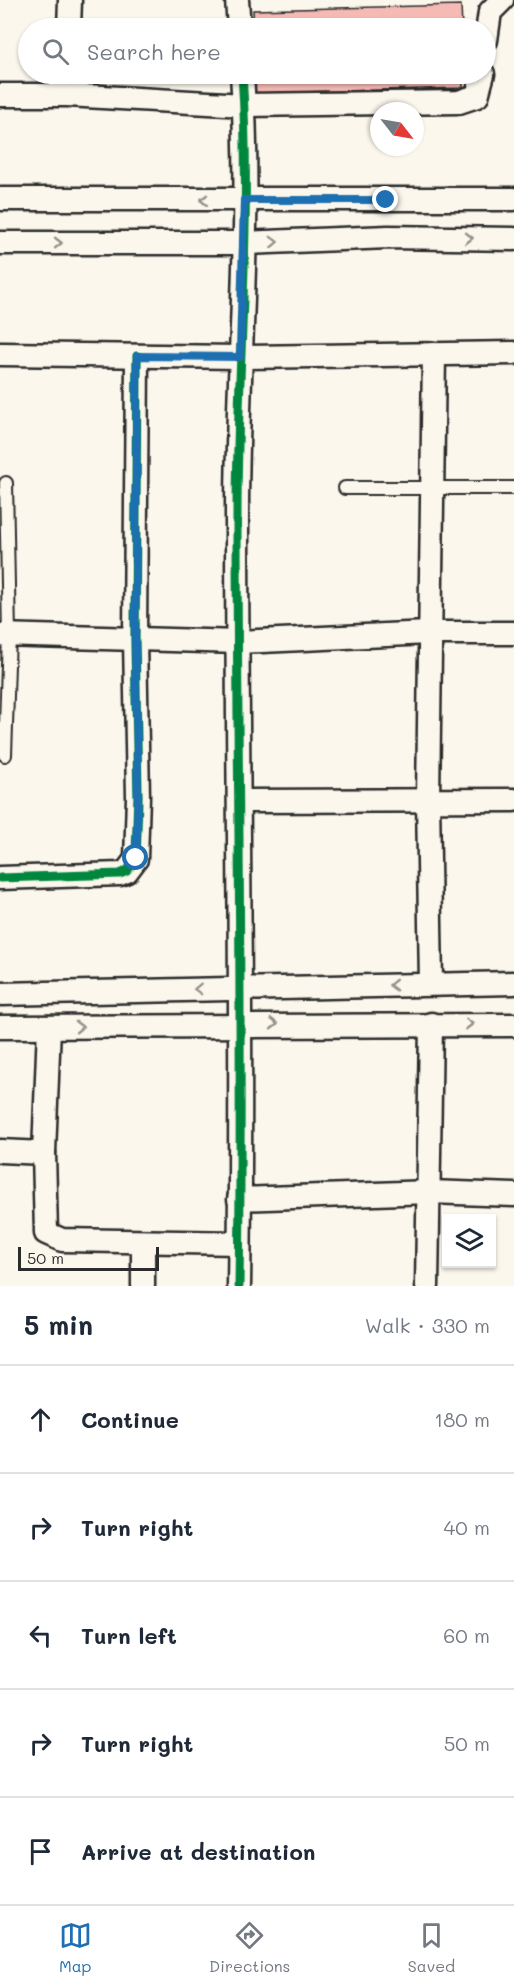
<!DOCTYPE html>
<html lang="en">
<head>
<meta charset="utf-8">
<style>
  body { margin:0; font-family:Mali,sans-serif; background:#f2f2f3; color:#1f2937 }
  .controls { position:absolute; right:18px; bottom:18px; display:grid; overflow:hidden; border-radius:0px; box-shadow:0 2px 4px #0004 }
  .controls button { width:54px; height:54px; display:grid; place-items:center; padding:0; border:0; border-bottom:2px solid #e0e1e3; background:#fff; color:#1f2937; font:30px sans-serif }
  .compass { position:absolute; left:370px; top:102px; width:54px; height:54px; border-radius:50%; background:#fff; box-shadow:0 2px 4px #0004; rotate:121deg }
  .scale { position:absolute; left:18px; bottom:15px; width:141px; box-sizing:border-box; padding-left:6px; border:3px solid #2b2b2b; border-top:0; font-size:16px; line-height:21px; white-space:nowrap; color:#2b2b2b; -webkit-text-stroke:4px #fbf7ec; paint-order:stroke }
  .stop { position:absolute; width:18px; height:18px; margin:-14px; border:4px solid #1f6fb2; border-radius:50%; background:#fff }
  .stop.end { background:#1f6fb2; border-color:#fff; box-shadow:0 2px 6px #0008 }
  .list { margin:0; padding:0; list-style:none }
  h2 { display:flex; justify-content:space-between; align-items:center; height:78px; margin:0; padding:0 24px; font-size:26px }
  h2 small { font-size:20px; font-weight:400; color:#747a83 }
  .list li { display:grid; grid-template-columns:39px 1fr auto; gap:18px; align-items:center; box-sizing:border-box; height:108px; padding:0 24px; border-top:2px solid #e0e1e3 }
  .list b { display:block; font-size:22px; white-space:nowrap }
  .list em { font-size:20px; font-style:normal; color:#747a83 }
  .icon { flex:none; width:33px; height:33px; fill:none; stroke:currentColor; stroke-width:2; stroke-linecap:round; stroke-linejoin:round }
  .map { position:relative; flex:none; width:514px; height:1286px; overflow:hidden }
  .search { position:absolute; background:#fff; box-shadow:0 2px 4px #0004; left:18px; right:18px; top:18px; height:66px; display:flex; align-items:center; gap:15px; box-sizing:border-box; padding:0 21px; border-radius:33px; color:#747a83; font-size:22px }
  .sheet { height:618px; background:#fff }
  nav { display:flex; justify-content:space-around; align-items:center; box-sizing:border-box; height:84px; border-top:2px solid #e0e1e3; background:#fff; font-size:16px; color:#747a83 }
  nav a { display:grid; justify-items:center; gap:3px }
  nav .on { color:#1f6fb2 }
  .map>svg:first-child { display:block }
  .building { fill:#f5bab4; stroke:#2b2b2b; stroke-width:1.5 }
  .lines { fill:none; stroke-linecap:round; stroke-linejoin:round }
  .service-casing { stroke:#2b2b2b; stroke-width:16 }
  .minor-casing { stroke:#2b2b2b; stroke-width:27 }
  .service { stroke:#fbf7ec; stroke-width:12 }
  .minor { stroke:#fbf7ec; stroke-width:22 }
  .cycleway-casing { stroke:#fbf7ec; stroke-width:13 }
  .cycleway { stroke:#00873e; stroke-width:9 }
  .oneway { stroke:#93918c }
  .route { stroke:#1f6fb2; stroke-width:8 }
</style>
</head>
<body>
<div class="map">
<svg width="514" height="1286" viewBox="0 0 514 1286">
  <rect width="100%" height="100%" fill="#fbf7ec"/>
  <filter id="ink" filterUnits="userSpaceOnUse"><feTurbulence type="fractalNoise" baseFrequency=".0167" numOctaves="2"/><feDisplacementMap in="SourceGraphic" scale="12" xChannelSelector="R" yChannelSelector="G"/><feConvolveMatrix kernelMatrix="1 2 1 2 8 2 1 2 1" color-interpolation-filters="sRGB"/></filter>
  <g filter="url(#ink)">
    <g class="building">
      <polygon points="461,5 462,28 254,28 253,10"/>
      <polygon points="255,74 463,74 463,88 255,93"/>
    </g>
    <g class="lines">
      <defs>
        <g id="service">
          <polyline points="345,488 514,488"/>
          <polyline points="5,755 9,635 6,483"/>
        </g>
        <g id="minor">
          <polyline points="237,0 239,28"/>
          <polyline points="69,28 70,0"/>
          <polyline points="486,40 490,12 502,0"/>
          <polyline points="0,95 67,95 244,105 459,102 477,96 483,74"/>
          <polyline points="0,199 514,199"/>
          <polyline points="0,243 244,243 388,237 514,239"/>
          <polyline points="0,354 240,357 514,353"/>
          <polyline points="0,635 239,642 428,633 514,633"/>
          <polyline points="241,801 514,800"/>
          <polyline points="0,878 120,874 127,871 136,859 138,797 135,640 137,356"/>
          <polyline points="431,984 428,799 434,354"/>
          <polyline points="0,994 514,983"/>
          <polyline points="0,1027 514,1025"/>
          <polyline points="49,1027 44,1153 46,1233 62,1240 239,1243"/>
          <polyline points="0,1151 44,1153"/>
          <polyline points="239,1199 429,1192 514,1195"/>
          <polyline points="143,1286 143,1243"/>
          <path d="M239 1286C243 1028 237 770 237 512 237 366 252 219 242 74"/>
          <polyline points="427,1286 431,1024"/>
        </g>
      </defs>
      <use href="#service" class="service-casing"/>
      <use href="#minor" class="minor-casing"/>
      <use href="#service" class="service"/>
      <use href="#minor" class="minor"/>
      <defs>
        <g id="cycleway">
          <polyline points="0,878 120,874 127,871 136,859 138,797 135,640 137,356"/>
          <path d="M239 1286C243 1028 237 770 237 512 237 366 252 219 242 74"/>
        </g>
      </defs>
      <use href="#cycleway" class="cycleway-casing"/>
      <use href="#cycleway" class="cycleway"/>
    </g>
    <defs><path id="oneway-chevron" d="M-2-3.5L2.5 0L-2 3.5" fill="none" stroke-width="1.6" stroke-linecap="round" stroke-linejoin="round" transform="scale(1.5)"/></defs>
    <g class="oneway">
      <use href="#oneway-chevron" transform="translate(204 200) rotate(-180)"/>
      <use href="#oneway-chevron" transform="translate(469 238)"/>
      <use href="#oneway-chevron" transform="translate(274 242) rotate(-2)"/>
      <use href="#oneway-chevron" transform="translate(58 243)"/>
      <use href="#oneway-chevron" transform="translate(393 985) rotate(179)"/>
      <use href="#oneway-chevron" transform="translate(198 989) rotate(178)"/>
      <use href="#oneway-chevron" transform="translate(274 1024)"/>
      <use href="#oneway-chevron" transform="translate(469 1024)"/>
      <use href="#oneway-chevron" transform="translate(79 1027) rotate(-1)"/>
    </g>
  </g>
  <g class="lines" filter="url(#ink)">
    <polyline class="route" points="136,858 138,797 135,640 137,356 240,357 244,200 386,200"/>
  </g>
</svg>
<div class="controls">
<button><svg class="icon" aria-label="layers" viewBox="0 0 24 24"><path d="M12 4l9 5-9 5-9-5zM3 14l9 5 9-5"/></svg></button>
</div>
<svg class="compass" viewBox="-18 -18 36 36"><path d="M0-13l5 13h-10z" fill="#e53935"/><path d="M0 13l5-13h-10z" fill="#747a83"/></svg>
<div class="scale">50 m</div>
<div class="stop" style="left:136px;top:858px"></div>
<div class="stop end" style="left:386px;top:200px"></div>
<div class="search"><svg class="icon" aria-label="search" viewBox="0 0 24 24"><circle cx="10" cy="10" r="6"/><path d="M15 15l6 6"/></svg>Search here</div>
</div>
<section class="sheet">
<h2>5 min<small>Walk · 330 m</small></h2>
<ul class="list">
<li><svg class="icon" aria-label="ahead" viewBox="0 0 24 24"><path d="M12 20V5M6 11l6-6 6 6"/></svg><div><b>Continue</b></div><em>180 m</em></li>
<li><svg class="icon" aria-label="right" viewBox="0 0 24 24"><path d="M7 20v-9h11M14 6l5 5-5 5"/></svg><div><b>Turn right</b></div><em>40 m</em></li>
<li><svg class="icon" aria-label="left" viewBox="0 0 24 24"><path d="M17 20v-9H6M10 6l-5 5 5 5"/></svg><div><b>Turn left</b></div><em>60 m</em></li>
<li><svg class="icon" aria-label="right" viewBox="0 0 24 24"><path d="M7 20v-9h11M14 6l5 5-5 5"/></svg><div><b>Turn right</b></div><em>50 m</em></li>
<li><svg class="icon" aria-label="arrive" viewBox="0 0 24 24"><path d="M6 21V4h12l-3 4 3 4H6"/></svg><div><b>Arrive at destination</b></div></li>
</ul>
</section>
<nav>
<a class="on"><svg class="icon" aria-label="map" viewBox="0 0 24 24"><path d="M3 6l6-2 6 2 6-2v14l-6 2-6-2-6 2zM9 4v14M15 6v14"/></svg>Map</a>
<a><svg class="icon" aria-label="directions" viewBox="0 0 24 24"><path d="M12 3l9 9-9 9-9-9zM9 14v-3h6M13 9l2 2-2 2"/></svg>Directions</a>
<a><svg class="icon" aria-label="saved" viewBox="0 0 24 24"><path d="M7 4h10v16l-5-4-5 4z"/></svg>Saved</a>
</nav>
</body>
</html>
